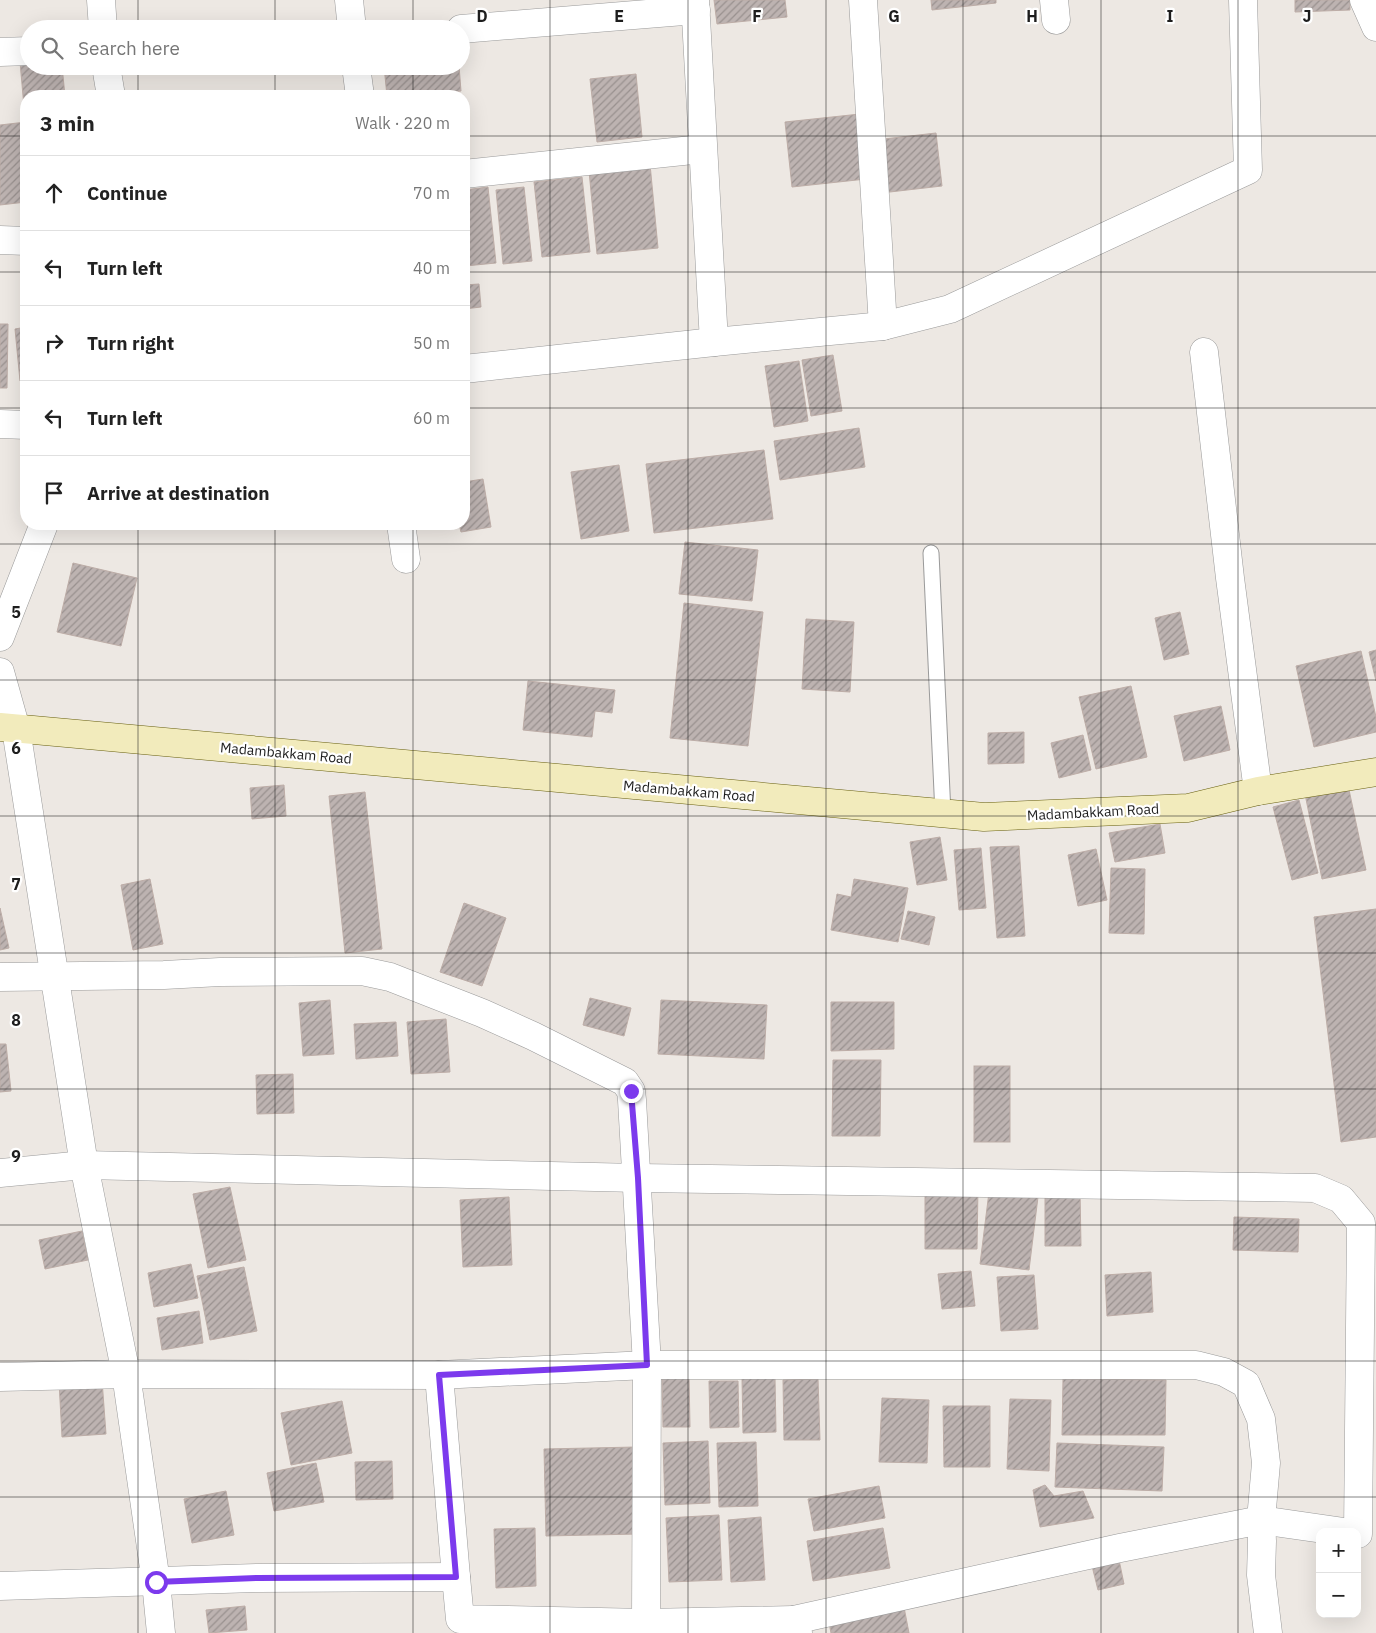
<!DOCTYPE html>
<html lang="en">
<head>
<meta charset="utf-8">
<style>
  body { margin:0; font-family:"IBM Plex Sans",sans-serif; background:#f6f6f6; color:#222 }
  .controls { position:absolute; right:15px; bottom:15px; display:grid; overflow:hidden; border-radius:10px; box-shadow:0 5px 20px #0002 }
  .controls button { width:45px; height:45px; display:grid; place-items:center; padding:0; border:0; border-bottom:1px solid #e0e0e0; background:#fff; color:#222; font:25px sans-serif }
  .stop { position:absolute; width:15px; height:15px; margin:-11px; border:4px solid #7c3aed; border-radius:50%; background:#fff }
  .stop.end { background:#7c3aed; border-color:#fff; box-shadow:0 1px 5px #0008 }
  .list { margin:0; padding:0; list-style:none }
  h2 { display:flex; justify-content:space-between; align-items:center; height:65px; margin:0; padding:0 20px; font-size:21px }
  h2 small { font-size:16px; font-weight:400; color:#767676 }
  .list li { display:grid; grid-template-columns:32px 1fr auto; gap:15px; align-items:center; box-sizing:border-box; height:75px; padding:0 20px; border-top:1px solid #e0e0e0 }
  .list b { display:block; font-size:19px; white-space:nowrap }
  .list em { font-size:16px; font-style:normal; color:#767676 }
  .icon { flex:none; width:28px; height:28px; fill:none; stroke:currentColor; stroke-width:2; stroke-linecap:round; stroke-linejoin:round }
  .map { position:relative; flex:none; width:1376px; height:1633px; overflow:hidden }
  .search { position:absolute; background:#fff; box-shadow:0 5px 20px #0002; left:20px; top:20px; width:450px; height:55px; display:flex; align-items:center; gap:12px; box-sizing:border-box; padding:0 18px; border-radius:28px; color:#767676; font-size:19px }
  .panel { position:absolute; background:#fff; box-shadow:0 5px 20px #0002; left:20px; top:90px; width:450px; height:440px; border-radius:20px }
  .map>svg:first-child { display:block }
  .building { fill:url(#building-hatch); stroke:#bdada7 }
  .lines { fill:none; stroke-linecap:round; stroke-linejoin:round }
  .lane-casing { stroke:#9a9a9a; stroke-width:17 }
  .street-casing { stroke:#9a9a9a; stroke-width:29 }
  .secondary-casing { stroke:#686010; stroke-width:29 }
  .lane { stroke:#fff; stroke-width:15 }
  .street { stroke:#fff; stroke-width:28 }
  .secondary { stroke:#f2ebbc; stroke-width:28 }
  .route { stroke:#7c3aed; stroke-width:6 }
  .grid { fill:none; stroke:#1d1d1d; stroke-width:1; stroke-opacity:0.55 }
  .labels { text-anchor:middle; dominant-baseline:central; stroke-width:4.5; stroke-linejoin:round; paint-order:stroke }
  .street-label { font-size:14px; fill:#1d1d1d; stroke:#fff }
  .grid-label { font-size:16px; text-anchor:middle; font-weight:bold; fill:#1d1d1d; stroke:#fff; stroke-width:4.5; stroke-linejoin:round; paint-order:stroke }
</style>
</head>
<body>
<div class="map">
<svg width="1376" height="1633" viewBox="0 0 1376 1633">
  <defs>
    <pattern id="building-hatch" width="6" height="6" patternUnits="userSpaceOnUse" patternTransform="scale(1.25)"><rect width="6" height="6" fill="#bdb3b1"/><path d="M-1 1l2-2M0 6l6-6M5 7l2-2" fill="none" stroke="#99918f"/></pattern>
  </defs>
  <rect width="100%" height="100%" fill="#ede8e3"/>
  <g class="building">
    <polygon points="714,0 785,0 787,17 717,24"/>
    <polygon points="931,0 996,0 996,3 932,10"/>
    <polygon points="1295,0 1350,0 1350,10 1295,12"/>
    <polygon points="29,61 29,66 62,66 65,96 26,96 25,118 20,62"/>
    <polygon points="384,66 459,66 461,91 409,96 387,96"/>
    <polygon points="636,74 642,137 597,142 590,79"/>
    <polygon points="860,114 866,179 792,187 785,122"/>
    <polygon points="26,122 26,202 0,205 0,125"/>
    <polygon points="936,133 942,186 881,193 875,140"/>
    <polygon points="650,164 658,248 597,254 589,171"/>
    <polygon points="582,177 590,252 542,257 534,182"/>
    <polygon points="488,187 496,263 465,266 464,251 464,190"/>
    <polygon points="524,187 532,261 503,264 496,190"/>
    <polygon points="479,284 481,307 464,309 464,285"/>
    <polygon points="0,324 8,324 7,388 0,388"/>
    <polygon points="26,327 26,380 20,381 15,329"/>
    <polygon points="833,355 842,411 811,416 802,360"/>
    <polygon points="799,361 808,421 774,427 765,366"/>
    <polygon points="859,428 865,467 780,480 774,441"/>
    <polygon points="764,450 773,519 654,533 646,464"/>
    <polygon points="619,465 629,531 581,539 571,472"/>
    <polygon points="483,479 491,527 461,532 459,524 464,524 464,482"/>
    <polygon points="685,542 758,550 752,601 679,594"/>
    <polygon points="73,563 137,578 121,646 57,632"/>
    <polygon points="684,603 763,612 748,746 670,738"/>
    <polygon points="1180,612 1189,654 1164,660 1155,618"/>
    <polygon points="806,619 854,622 850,692 802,689"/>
    <polygon points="1376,650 1376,681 1369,652"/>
    <polygon points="1361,651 1376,717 1376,732 1314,747 1296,666"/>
    <polygon points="528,681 615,690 612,713 595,711 592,737 523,730"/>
    <polygon points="1131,686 1147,757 1096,769 1079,697"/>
    <polygon points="1221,706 1230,750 1184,761 1174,716"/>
    <polygon points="1024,732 1024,763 988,764 988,733"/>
    <polygon points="1083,735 1091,770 1059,778 1051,743"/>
    <polygon points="284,785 286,816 252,819 250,788"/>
    <polygon points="1348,785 1366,870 1322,879 1305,794"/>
    <polygon points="365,792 382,949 345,953 329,796"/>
    <polygon points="1299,800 1318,873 1292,880 1273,807"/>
    <polygon points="1160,824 1165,853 1115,862 1109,833"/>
    <polygon points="940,837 947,880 917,885 910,842"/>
    <polygon points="1019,846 1025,936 997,938 990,847"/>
    <polygon points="981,848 986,908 959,910 954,850"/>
    <polygon points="1096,849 1107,900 1078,906 1068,855"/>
    <polygon points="1111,868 1145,869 1144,934 1109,933"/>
    <polygon points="150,879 163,944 133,950 121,885"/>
    <polygon points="854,879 908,888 898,942 831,930 837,894 851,897"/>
    <polygon points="464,903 506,918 482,986 440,972"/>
    <polygon points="0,908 9,948 0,950"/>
    <polygon points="1376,909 1376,1137 1341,1142 1314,917"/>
    <polygon points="908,911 935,917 929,945 901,939"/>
    <polygon points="590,998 631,1008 624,1036 583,1025"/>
    <polygon points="330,1000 334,1054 303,1056 299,1003"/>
    <polygon points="661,1000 767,1005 764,1059 658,1054"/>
    <polygon points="831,1002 894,1002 894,1049 831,1051"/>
    <polygon points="446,1019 450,1072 411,1074 407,1022"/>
    <polygon points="396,1022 398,1056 356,1059 354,1024"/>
    <polygon points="0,1044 6,1044 11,1091 0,1092"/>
    <polygon points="833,1060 881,1060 880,1136 832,1136"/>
    <rect x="974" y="1066" width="36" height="76"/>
    <polygon points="293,1074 294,1113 257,1114 256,1075"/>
    <polygon points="925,1186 978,1186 977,1249 925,1249"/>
    <polygon points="230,1187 246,1260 208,1268 193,1194"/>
    <polygon points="1080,1191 1081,1246 1045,1246 1045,1192"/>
    <polygon points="989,1192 1038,1197 1029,1270 980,1264"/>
    <polygon points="509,1197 512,1265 463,1267 460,1200"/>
    <polygon points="1234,1217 1299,1219 1298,1252 1233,1250"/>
    <polygon points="82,1231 88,1260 45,1269 39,1240"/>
    <polygon points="191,1264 198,1298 154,1307 148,1273"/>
    <polygon points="244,1267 257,1331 210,1340 197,1276"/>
    <polygon points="971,1271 975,1306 942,1309 938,1274"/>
    <polygon points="1151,1272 1153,1312 1107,1316 1105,1275"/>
    <polygon points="1034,1275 1038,1329 1001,1331 997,1277"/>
    <polygon points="199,1311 203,1343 162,1350 157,1318"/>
    <polygon points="689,1376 690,1427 663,1427 662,1377"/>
    <polygon points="742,1378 775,1378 776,1432 743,1433"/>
    <polygon points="818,1379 820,1440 784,1440 783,1380"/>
    <polygon points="1063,1379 1166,1380 1165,1435 1062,1435"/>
    <polygon points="102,1380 106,1434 62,1437 59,1382"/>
    <polygon points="709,1381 738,1381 739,1427 710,1428"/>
    <polygon points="882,1398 929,1400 927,1463 879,1462"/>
    <polygon points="1010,1399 1051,1400 1049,1471 1007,1469"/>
    <polygon points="342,1401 352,1453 291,1465 281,1413"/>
    <polygon points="943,1406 990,1406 990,1467 944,1467"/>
    <polygon points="708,1441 710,1503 665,1505 663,1443"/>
    <polygon points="756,1442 758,1506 719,1507 717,1443"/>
    <polygon points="1057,1443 1164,1447 1162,1491 1055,1487"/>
    <polygon points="636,1447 638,1534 546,1536 544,1449"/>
    <polygon points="392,1461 393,1499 356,1500 355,1462"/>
    <polygon points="316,1463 324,1502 274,1511 267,1473"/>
    <polygon points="1045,1485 1054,1496 1083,1491 1094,1518 1040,1527 1033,1490"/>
    <polygon points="879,1486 885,1518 814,1531 808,1499"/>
    <polygon points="226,1491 234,1535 192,1543 184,1499"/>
    <polygon points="719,1515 722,1580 669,1582 666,1518"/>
    <polygon points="761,1517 765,1580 731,1582 728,1520"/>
    <polygon points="535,1528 536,1586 496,1588 494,1529"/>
    <polygon points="883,1528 890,1568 813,1581 807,1541"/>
    <polygon points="1118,1555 1124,1584 1098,1590 1091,1562"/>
    <polygon points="903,1602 909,1633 831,1633 828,1618"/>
    <polygon points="245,1606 247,1630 209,1633 206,1610"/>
  </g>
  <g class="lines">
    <defs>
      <polyline id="lane" points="931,553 943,814"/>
      <g id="street">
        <polyline points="101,0 103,29"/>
        <polyline points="349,0 352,29"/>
        <polyline points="695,0 714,342"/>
        <polyline points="863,0 883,326"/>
        <polyline points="1054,0 1056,20"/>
        <polyline points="1364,0 1376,27"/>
        <polyline points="461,29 696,10"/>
        <polyline points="0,52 29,51"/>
        <polyline points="106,66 111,96"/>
        <polyline points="356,66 360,96"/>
        <polyline points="464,174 702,149"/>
        <polyline points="0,240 26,241"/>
        <polyline points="1204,352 1230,578 1258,791"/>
        <polyline points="464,369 714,342 883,326 950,309 1248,170 1243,0"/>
        <polyline points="0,424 26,425"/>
        <polyline points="401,524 406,559"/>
        <polyline points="0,637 44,524"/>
        <polyline points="0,672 16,729 84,1165 126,1374 156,1582 161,1633"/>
        <polyline points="0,977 164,975 220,972 362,971 390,977 482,1013 533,1036 625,1082 631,1091 632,1100 647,1365 646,1623"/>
        <polyline points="0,1173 84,1165 638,1178 1315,1188 1341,1199 1361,1223 1358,1534"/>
        <polyline points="439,1375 456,1577"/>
        <polyline points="0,1377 126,1374 439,1375 647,1365 1196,1365 1224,1372 1246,1384 1261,1419 1266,1463 1261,1520 1262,1541 1261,1575 1268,1633"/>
        <polyline points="0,1586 257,1578 456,1577 460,1619 646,1623 794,1620"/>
        <polyline points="798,1633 794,1620 1120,1548 1261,1520 1344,1532"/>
      </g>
      <polyline id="secondary" points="0,727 984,817 1188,808 1258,791 1376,772"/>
    </defs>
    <use href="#lane" class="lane-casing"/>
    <use href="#street" class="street-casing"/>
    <use href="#secondary" class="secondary-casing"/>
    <use href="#lane" class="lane"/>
    <use href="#street" class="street"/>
    <use href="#secondary" class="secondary"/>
  </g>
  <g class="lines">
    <polyline class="route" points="156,1582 257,1578 456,1577 439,1375 647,1365 638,1178 631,1091"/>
  </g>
  <path class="grid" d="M138 0V29M275 0V29M413 0V29M550 0V1633M688 0V1633M826 0V1633M963 0V1633M1101 0V1633M1238 0V1633M138 66V96M275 66V96M413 66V96M0 136H26M464 136H1376M0 272H26M464 272H1376M0 408H26M464 408H1376M138 524V1633M275 524V1633M413 524V1633M0 544H1376M0 680H1376M0 816H1376M0 953H1376M0 1089H1376M0 1225H1376M0 1361H1376M0 1497H1376"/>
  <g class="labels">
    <g class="street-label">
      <text transform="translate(286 753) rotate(5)">Madambakkam Road</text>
      <text transform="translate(689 791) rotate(5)">Madambakkam Road</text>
      <text transform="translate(1093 812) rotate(-3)">Madambakkam Road</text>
    </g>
  </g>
  <g class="grid-label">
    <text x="482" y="22">D</text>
    <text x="619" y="22">E</text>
    <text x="757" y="22">F</text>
    <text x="894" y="22">G</text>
    <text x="1032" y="22">H</text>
    <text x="1170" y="22">I</text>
    <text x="1307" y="22">J</text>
    <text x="16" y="618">5</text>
    <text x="16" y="754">6</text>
    <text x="16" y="890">7</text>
    <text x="16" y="1026">8</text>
    <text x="16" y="1162">9</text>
  </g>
</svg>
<div class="controls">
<button>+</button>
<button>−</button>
</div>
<div class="stop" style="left:156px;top:1582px"></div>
<div class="stop end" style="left:631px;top:1091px"></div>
<div class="search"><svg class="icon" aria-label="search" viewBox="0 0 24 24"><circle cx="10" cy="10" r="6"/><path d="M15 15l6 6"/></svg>Search here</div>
<section class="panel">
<h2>3 min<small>Walk · 220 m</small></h2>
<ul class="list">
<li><svg class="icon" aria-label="ahead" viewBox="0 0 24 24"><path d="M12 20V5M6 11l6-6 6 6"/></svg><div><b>Continue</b></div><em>70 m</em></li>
<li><svg class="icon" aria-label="left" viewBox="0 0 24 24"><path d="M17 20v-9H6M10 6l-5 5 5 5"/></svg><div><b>Turn left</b></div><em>40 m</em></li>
<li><svg class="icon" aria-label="right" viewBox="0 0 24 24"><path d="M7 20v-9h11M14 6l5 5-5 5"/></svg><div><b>Turn right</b></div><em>50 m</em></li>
<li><svg class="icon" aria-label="left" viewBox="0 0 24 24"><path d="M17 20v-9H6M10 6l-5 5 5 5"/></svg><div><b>Turn left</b></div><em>60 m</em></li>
<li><svg class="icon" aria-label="arrive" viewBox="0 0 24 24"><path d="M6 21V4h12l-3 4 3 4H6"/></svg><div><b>Arrive at destination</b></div></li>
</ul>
</section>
</div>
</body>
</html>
